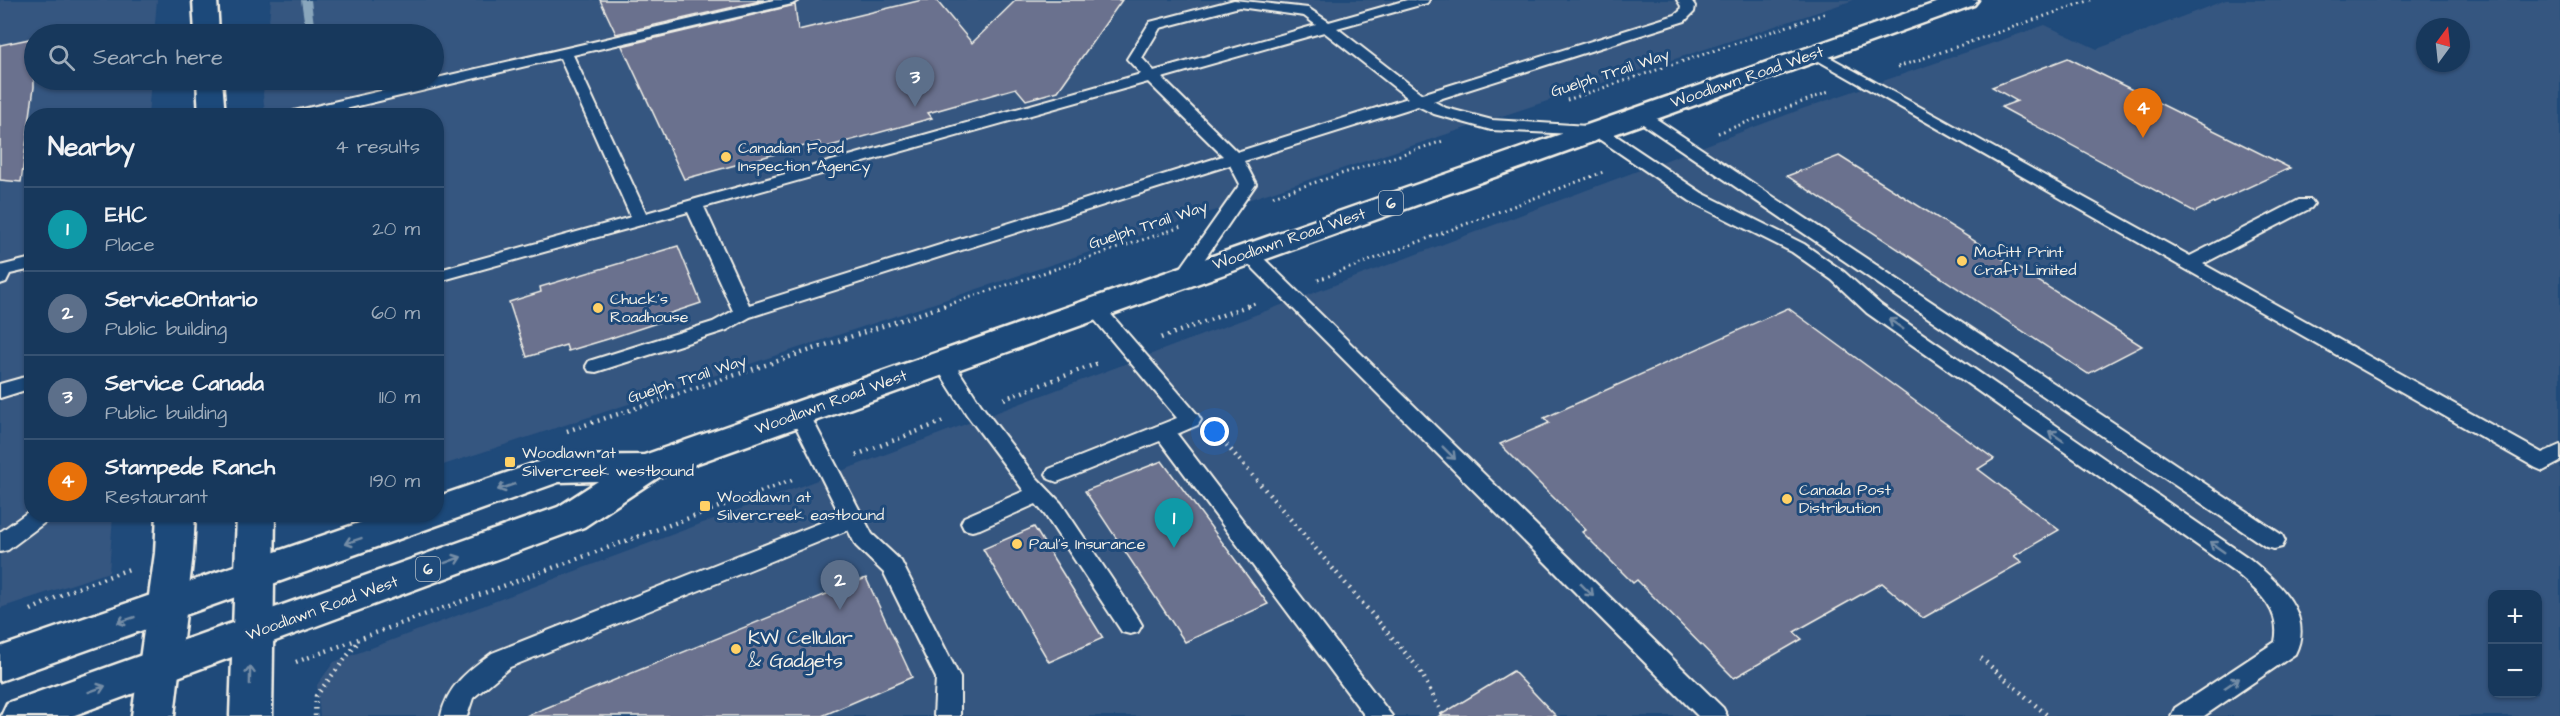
<!DOCTYPE html>
<html lang="en">
<head>
<meta charset="utf-8">
<style>
  body { margin:0; font-family:"Architects Daughter",sans-serif; background:#244365; color:#f1f3f6 }
  .controls { position:absolute; right:18px; bottom:18px; display:grid; overflow:hidden; border-radius:12px; box-shadow:0 2px 4px #0004 }
  .controls button { width:54px; height:54px; display:grid; place-items:center; padding:0; border:0; border-bottom:2px solid #365272; background:#17385c; color:#f1f3f6; font:30px sans-serif }
  .compass { position:absolute; left:2416px; top:18px; width:54px; height:54px; border-radius:50%; background:#17385c; box-shadow:0 2px 4px #0004; rotate:15deg }
  .you { position:absolute; left:1215px; top:432px; width:21px; height:21px; margin:-15px; border:4px solid #fff; border-radius:50%; background:#1a73e8; box-shadow:0 0 0 9px #1a73e833 }
  .badge { display:grid; place-items:center; width:39px; height:39px; border-radius:50%; background:#8abfa5; color:#fff; font-size:20px; font-weight:700 }
  .pin { position:absolute; translate:-50% -50px; filter:drop-shadow(0 2px 3px #0008) }
  .pin::after { content:''; position:absolute; top:32px; width:21px; height:18px; background:inherit; clip-path:polygon(0 0,100% 0,50% 100%) }
  .list { margin:0; padding:0; list-style:none }
  h2 { display:flex; justify-content:space-between; align-items:center; height:78px; margin:0; padding:0 24px; font-size:26px }
  h2 small { font-size:20px; font-weight:400; color:#9eacbb }
  .list li { display:grid; grid-template-columns:39px 1fr auto; gap:18px; align-items:center; box-sizing:border-box; height:84px; padding:0 24px; border-top:2px solid #365272 }
  .list b { display:block; font-size:22px; white-space:nowrap }
  .list p { margin:0; font-size:20px; white-space:nowrap; color:#9eacbb }
  .list em { font-size:20px; font-style:normal; color:#9eacbb }
  .icon { flex:none; width:33px; height:33px; fill:none; stroke:currentColor; stroke-width:2; stroke-linecap:round; stroke-linejoin:round }
  .map { position:relative; flex:none; width:2560px; height:716px; overflow:hidden }
  .search { position:absolute; background:#17385c; box-shadow:0 2px 4px #0004; left:24px; top:24px; width:420px; height:66px; display:flex; align-items:center; gap:15px; box-sizing:border-box; padding:0 21px; border-radius:33px; color:#9eacbb; font-size:22px }
  .panel { position:absolute; background:#17385c; box-shadow:0 2px 4px #0004; left:24px; top:108px; width:420px; height:414px; border-radius:24px }
  .map>svg:first-child { display:block }
  .built { fill:#365680; fill-rule:evenodd }
  .lines { fill:none; stroke-linecap:round; stroke-linejoin:round }
  .stream { fill:#89a6bc; fill-rule:evenodd }
  .building { fill:#6a718e; stroke:#f4f1e8; stroke-width:1.5 }
  .service-casing { stroke:#f4f1e8; stroke-width:4 }
  .secondary-casing { stroke:#f4f1e8; stroke-width:5 }
  .primary-casing { stroke:#f4f1e8; stroke-width:5 }
  .path-far1 { stroke:#f4f1e8; stroke-width:3; stroke-dasharray:1.5 4; stroke-linecap:butt }
  .path { stroke:#f4f1e8; stroke-width:4.5; stroke-dasharray:1.5 5; stroke-linecap:butt }
  .service { fill:#1f4a7a; fill-rule:evenodd }
  .secondary { fill:#1f4a7a; fill-rule:evenodd }
  .primary { fill:#1f4a7a; fill-rule:evenodd }
  .oneway { stroke:#748da6 }
  .poi-dot { fill:#ffd166; stroke:#1f4a7a; stroke-width:2 }
  .labels { text-anchor:middle; dominant-baseline:central; stroke-width:6; stroke-linejoin:round; paint-order:stroke }
  .shield { fill:#1f4a7a; stroke:#b4bfc7; stroke-width:1.5 }
  .shield-label { font-size:15px; font-weight:bold; fill:#f4f1e8 }
  .street-label { font-size:16px; fill:#f4f1e8; stroke:#1f4a7a }
  .poi-label { font-size:16px; fill:#f4f1e8; stroke:#1f4a7a; text-anchor:start }
  .near-poi-label { font-size:20px; fill:#f4f1e8; stroke:#1f4a7a; text-anchor:start }
</style>
</head>
<body>
<div class="map">
<svg width="2560" height="716" viewBox="0 0 2560 716">
  <rect width="100%" height="100%" fill="#1f4a7a"/>
  <filter id="ink" filterUnits="userSpaceOnUse"><feTurbulence type="fractalNoise" baseFrequency=".0167" numOctaves="2"/><feDisplacementMap in="SourceGraphic" scale="12" xChannelSelector="R" yChannelSelector="G"/><feConvolveMatrix kernelMatrix="1 2 1 2 8 2 1 2 1" color-interpolation-filters="sRGB"/></filter>
  <g filter="url(#ink)">
    <g class="built">
      <polygon points="0,0 157,0 154,34 34,34 34,80 151,80 148,115 32,116 32,514 113,515 109,572 0,608"/>
      <polygon points="271,0 1854,0 437,467 436,116 265,115 263,94 265,80 434,80 434,34 268,34"/>
      <path d="M2226 0H2560V716H320L317 685 334 662 1802 109 2045 25 2097 49ZM2425 27H2461V63H2425ZM2492 594H2538V694H2492Z"/>
    </g>
    <g class="lines">
      <polygon class="stream" points="301,0 311,0 315,34 306,33"/>
    </g>
    <g class="building">
      <polygon points="600,0 764,0 616,34"/>
      <polygon points="922,0 936,0 972,43 1016,0 1122,0 1058,91 1026,100 1016,88 928,113 932,118 823,148 819,142 684,179 622,46 795,5 798,30"/>
      <polygon points="34,38 34,87 21,182 0,180 0,45"/>
      <polygon points="2068,58 2290,168 2195,212 2001,107 2017,101 1992,87"/>
      <polygon points="1839,156 2142,346 2088,374 1787,176"/>
      <polygon points="678,246 701,303 668,314 669,319 608,339 568,351 566,345 527,357 509,302 541,292 540,287"/>
      <polygon points="1788,308 1994,459 1978,469 2059,530 2014,556 2022,562 1923,618 1882,583 1794,632 1802,639 1734,678 1637,580 1633,583 1582,532 1586,530 1500,444 1549,423 1544,418"/>
      <polygon points="1162,461 1268,604 1185,642 1085,491"/>
      <polygon points="1034,527 1103,638 1049,662 983,549"/>
      <polygon points="866,578 912,677 822,716 526,716"/>
      <polygon points="1513,671 1556,716 1439,716"/>
    </g>
    <g class="lines">
      <defs>
        <g id="service">
          <path d="M774 0H799L792 4 573 55 646 213 1141 74 1127 59 1150 22 1234 0 1308 8 1329 22 1407 0H1429L1427 3 1337 28 1422 94 1675 15 1680 11 1681 6 1677 0H1691L1695 6 1694 12 1685 21 1433 101 1446 108 1492 120 1603 127 1702 193 1804 244 1844 272 1881 305 2250 559C2278 582 2315 615 2295 654L2204 716H2171L2175 708 2275 642C2282 609 2257 591 2234 571L1867 313 1832 280 1792 252 1690 201 1593 135 1491 130 1434 114 1418 106 1244 161 1256 184 1191 279H1179L1176 275 1240 184 1230 165 750 317 727 330 596 372 589 371 586 366 589 361 713 322 733 311 688 212 436 282V271L631 217 560 58 316 116H287L294 111ZM1239 7 1304 16 1316 25 1154 71 1142 58 1160 28ZM1324 32 1408 98 1237 152 1162 78ZM1148 82 1223 156 749 305 704 207Z"/>
          <polygon points="1815,49 2190,256 2299,200 2311,200 2314,204 2311,208 2203,264 2542,453 2560,445 2560,462 2543,471 2536,468 1810,56 1808,53"/>
          <polygon points="1640,110 1646,112 2282,535 2285,541 2282,547 2274,549 2266,547 1634,118 1632,115 1634,112"/>
          <polygon points="1248,248 1254,249 1723,708 1727,716 1698,716 1242,257 1239,253 1242,249"/>
          <polygon points="32,258 32,269 10,274 6,282 0,284 0,266"/>
          <polygon points="1095,302 1102,304 1198,415 1201,420 1198,425 1177,434 1392,716 1365,716 1160,441 1065,479 1057,482 1049,479 1046,474 1049,469 1177,418 1088,312 1086,308 1088,304"/>
          <polygon points="943,356 950,357 981,405 1035,476 1061,503 1138,618 1142,625 1138,632 1130,634 1122,632 1045,515 1036,504 980,529 972,531 964,529 961,523 964,517 1024,491 967,415 933,362 936,357"/>
          <polygon points="32,375 32,388 0,398 0,384"/>
          <path d="M799 406 806 408 809 413 872 534 901 561 904 567 960 678V716H934L936 678 884 573 856 546 848 530 510 667 473 698 467 716H441C447 686 469 670 492 653L840 515 789 413 792 408Z"/>
          <polygon points="32,509 32,514 51,514 48,520 8,550 0,552 0,532"/>
        </g>
        <g id="secondary">
          <polygon points="193,0 217,0 219,34 195,34"/>
          <polygon points="197,80 222,80 225,116 199,116"/>
          <polygon points="157,514 195,514 193,553 174,716 132,716 155,553"/>
          <polygon points="237,514 275,514 272,716 230,716"/>
        </g>
        <polygon id="primary" points="1944,0 1978,0 1974,5 659,477 584,527 72,716 1,716 7,703 558,507 598,481 559,482 0,681 0,647 385,514 436,514 436,497 544,460 557,456 644,455"/>
      </defs>
      <use href="#service" class="service-casing"/>
      <use href="#secondary" class="secondary-casing"/>
      <use href="#primary" class="primary-casing"/>
      <g class="path-far1">
        <polyline points="1898,67 2091,0"/>
        <polyline points="1567,100 1827,13"/>
        <polyline points="1718,133 1829,92"/>
        <polyline points="1273,196 1443,141"/>
        <polyline points="1318,280 1606,171"/>
        <polyline points="944,306 1181,227"/>
        <polyline points="1248,306 1255,303"/>
      </g>
      <g class="path">
        <polyline points="1161,338 1252,304"/>
        <polyline points="1004,399 1101,362"/>
        <polyline points="567,431 949,304"/>
        <polyline points="1218,435 1420,670 1443,716"/>
        <polyline points="856,455 944,421"/>
        <polyline points="31,610 67,592 129,569"/>
        <polyline points="1981,658 2048,716"/>
        <polyline points="296,662 795,479"/>
        <polyline points="315,716 316,696 358,642"/>
      </g>
      <use href="#service" class="service"/>
      <use href="#secondary" class="secondary"/>
      <use href="#primary" class="primary"/>
    </g>
    <defs><path id="oneway-shaft" d="M-6 0H5M1.5-3L5.5 0L1.5 3" fill="none" stroke-width="1.6" stroke-linecap="round" stroke-linejoin="round" transform="scale(1.5)"/></defs>
    <g class="oneway">
      <use href="#oneway-shaft" transform="translate(1896 324) rotate(-145)"/>
      <use href="#oneway-shaft" transform="translate(2056 436) rotate(-145)"/>
      <use href="#oneway-shaft" transform="translate(1449 453) rotate(45)"/>
      <use href="#oneway-shaft" transform="translate(506 487) rotate(161)"/>
      <use href="#oneway-shaft" transform="translate(353 541) rotate(161)"/>
      <use href="#oneway-shaft" transform="translate(2217 547) rotate(-145)"/>
      <use href="#oneway-shaft" transform="translate(453 560) rotate(-20)"/>
      <use href="#oneway-shaft" transform="translate(1587 590) rotate(45)"/>
      <use href="#oneway-shaft" transform="translate(126 620) rotate(161)"/>
      <use href="#oneway-shaft" transform="translate(250 675) rotate(-89)"/>
      <use href="#oneway-shaft" transform="translate(2232 683) rotate(-34)"/>
      <use href="#oneway-shaft" transform="translate(97 689) rotate(-20)"/>
    </g>
  </g>
  <g class="poi-dot">
    <circle cx="726" cy="157" r="6"/>
    <circle cx="1962" cy="261" r="6"/>
    <circle cx="598" cy="308" r="6"/>
    <rect x="504" y="456" width="12" height="12" rx="3"/>
    <circle cx="1787" cy="499" r="6"/>
    <rect x="699" y="500" width="12" height="12" rx="3"/>
    <circle cx="1017" cy="544" r="6"/>
    <circle cx="736" cy="649" r="6"/>
  </g>
  <g class="labels">
    <g class="shield">
      <rect x="1379" y="191" width="24" height="24" rx="4.5"/>
      <rect x="416" y="557" width="24" height="24" rx="4.5"/>
    </g>
    <g class="shield-label">
      <text x="1391" y="203">6</text>
      <text x="428" y="569">6</text>
    </g>
    <g class="street-label">
      <text transform="translate(1610 73) rotate(-18)">Guelph Trail Way</text>
      <text transform="translate(1747 77) rotate(-19)">Woodlawn Road West</text>
      <text transform="translate(1148 225) rotate(-18)">Guelph Trail Way</text>
      <text transform="translate(1289 239) rotate(-19)">Woodlawn Road West</text>
      <text transform="translate(687 379) rotate(-18)">Guelph Trail Way</text>
      <text transform="translate(831 402) rotate(-20)">Woodlawn Road West</text>
      <text transform="translate(322 608) rotate(-20)">Woodlawn Road West</text>
    </g>
    <g class="poi-label">
      <text x="738" y="148">Canadian Food<tspan x="738" dy="18">Inspection Agency</tspan></text>
      <text x="1974" y="252">Mofitt Print<tspan x="1974" dy="18">Craft Limited</tspan></text>
      <text x="610" y="299">Chuck's<tspan x="610" dy="18">Roadhouse</tspan></text>
      <text x="522" y="453">Woodlawn at<tspan x="522" dy="18">Silvercreek westbound</tspan></text>
      <text x="1799" y="490">Canada Post<tspan x="1799" dy="18">Distribution</tspan></text>
      <text x="717" y="497">Woodlawn at<tspan x="717" dy="18">Silvercreek eastbound</tspan></text>
      <text x="1029" y="544">Paul's Insurance</text>
    </g>
    <g class="near-poi-label">
      <text x="748" y="638">KW Cellular<tspan x="748" dy="23">&amp; Gadgets</tspan></text>
    </g>
  </g>
</svg>
<div class="controls">
<button>+</button>
<button>−</button>
</div>
<svg class="compass" viewBox="-18 -18 36 36"><path d="M0-13l5 13h-10z" fill="#e53935"/><path d="M0 13l5-13h-10z" fill="#9eacbb"/></svg>
<div class="you"></div>
<div class="pin badge" style="left:1174px;top:548px;background:#0f9aa8">1</div>
<div class="pin badge" style="left:840px;top:610px;background:#5c6f8a">2</div>
<div class="pin badge" style="left:915px;top:107px;background:#5c6f8a">3</div>
<div class="pin badge" style="left:2143px;top:138px;background:#e8710a">4</div>
<div class="search"><svg class="icon" aria-label="search" viewBox="0 0 24 24"><circle cx="10" cy="10" r="6"/><path d="M15 15l6 6"/></svg>Search here</div>
<section class="panel">
<h2>Nearby<small>4 results</small></h2>
<ul class="list">
<li><span class="badge" style="background:#0f9aa8">1</span><div><b>EHC</b><p>Place</p></div><em>20 m</em></li>
<li><span class="badge" style="background:#5c6f8a">2</span><div><b>ServiceOntario</b><p>Public building</p></div><em>60 m</em></li>
<li><span class="badge" style="background:#5c6f8a">3</span><div><b>Service Canada</b><p>Public building</p></div><em>110 m</em></li>
<li><span class="badge" style="background:#e8710a">4</span><div><b>Stampede Ranch</b><p>Restaurant</p></div><em>190 m</em></li>
</ul>
</section>
</div>
</body>
</html>
